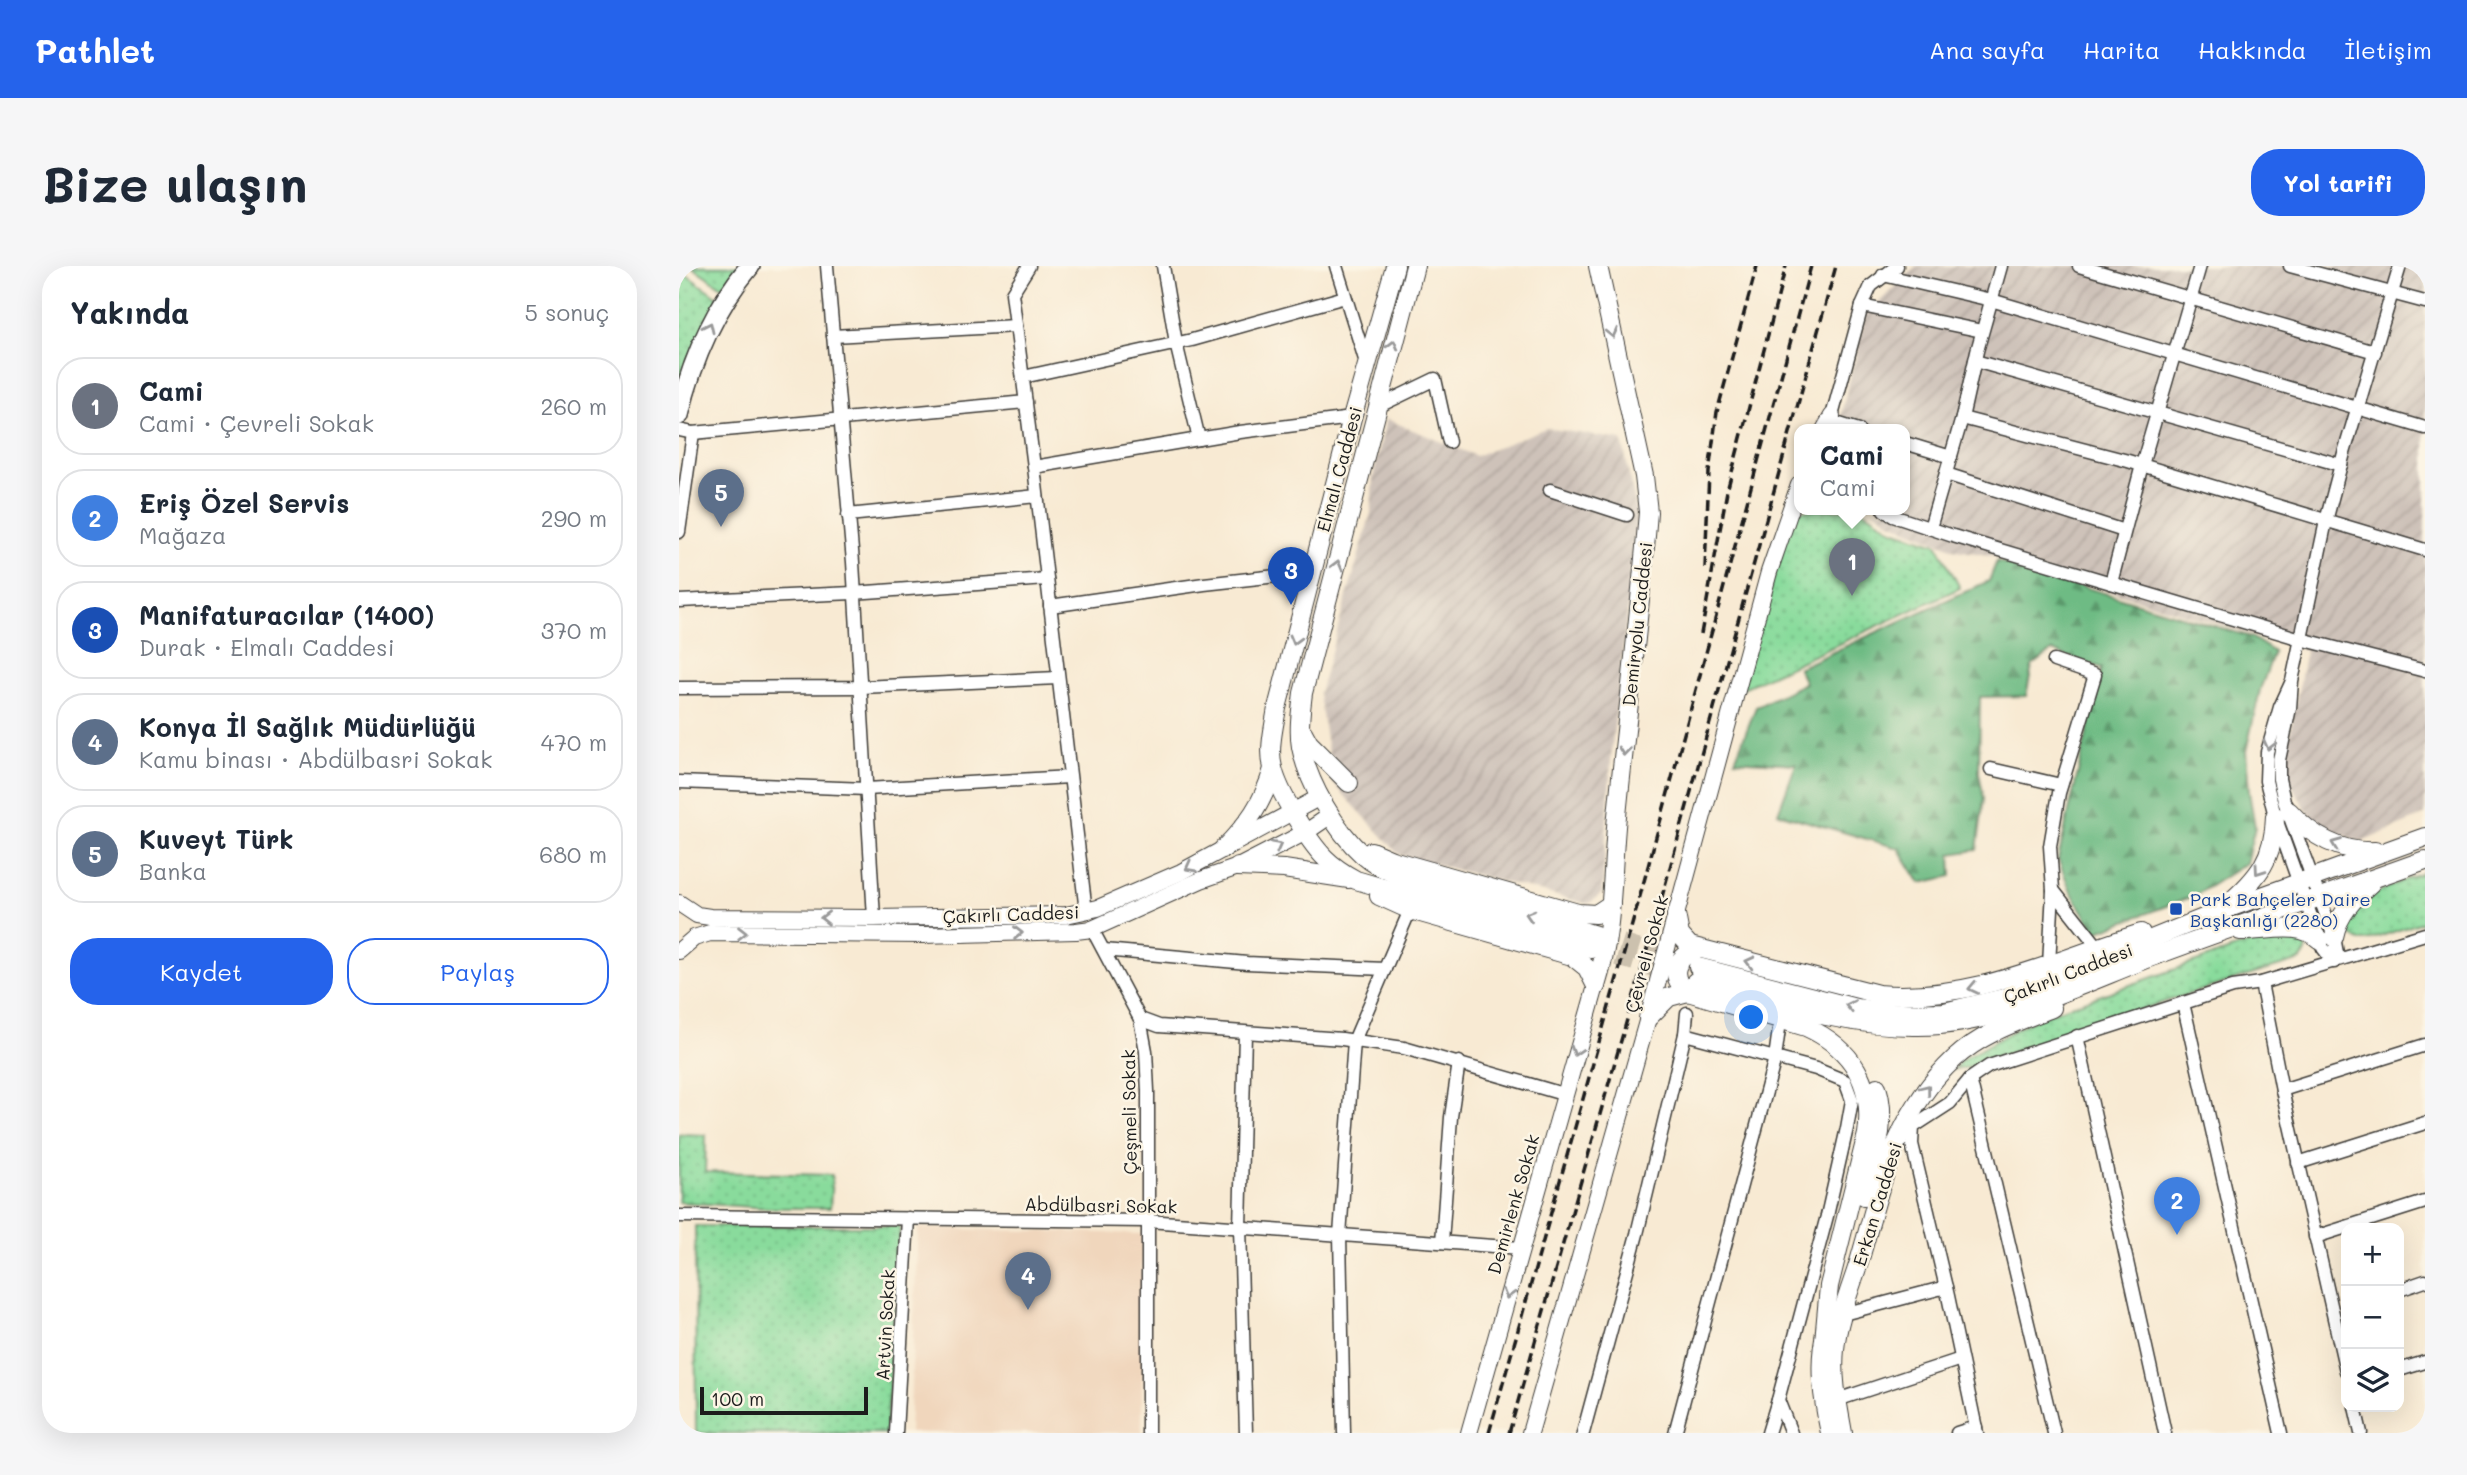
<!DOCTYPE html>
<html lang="tr">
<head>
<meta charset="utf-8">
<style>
  body { margin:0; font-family:Mali,sans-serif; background:#f6f6f7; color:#1f2937 }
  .controls { position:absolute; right:21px; bottom:21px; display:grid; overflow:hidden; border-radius:14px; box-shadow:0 7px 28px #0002 }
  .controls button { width:63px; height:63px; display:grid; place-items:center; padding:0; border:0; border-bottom:2px solid #e0e1e3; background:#fff; color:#1f2937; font:35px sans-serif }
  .scale { position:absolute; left:21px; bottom:18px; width:168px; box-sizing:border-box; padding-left:7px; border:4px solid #1c1c1c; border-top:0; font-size:19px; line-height:24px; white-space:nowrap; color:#1c1c1c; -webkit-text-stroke:5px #fcf5e5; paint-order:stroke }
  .you { position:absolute; left:1073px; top:752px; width:24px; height:24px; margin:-18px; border:5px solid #fff; border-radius:50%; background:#1a73e8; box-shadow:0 0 0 10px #1a73e833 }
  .badge { display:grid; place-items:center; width:46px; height:46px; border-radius:50%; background:#2563eb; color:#fff; font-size:23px; font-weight:700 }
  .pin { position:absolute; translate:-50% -58px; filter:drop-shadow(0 2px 4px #0008) }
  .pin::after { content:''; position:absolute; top:37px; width:24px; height:21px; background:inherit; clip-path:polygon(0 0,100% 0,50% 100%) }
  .popup { position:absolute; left:1115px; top:158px; width:116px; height:91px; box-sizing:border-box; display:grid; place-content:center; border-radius:14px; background:#fff; filter:drop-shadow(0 2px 5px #0005); font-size:23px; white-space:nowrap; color:#747a83 }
  .popup b { font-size:26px; color:#1f2937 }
  .popup::after { content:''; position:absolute; left:50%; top:100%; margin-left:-14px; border:14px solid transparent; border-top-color:#fff }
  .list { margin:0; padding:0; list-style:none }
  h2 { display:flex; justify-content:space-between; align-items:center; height:91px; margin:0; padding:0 28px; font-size:30px }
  h2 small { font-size:23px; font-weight:400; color:#747a83 }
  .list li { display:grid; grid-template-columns:46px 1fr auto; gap:21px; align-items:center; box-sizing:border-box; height:98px; margin:0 14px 14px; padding:0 14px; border:2px solid #e0e1e3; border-radius:28px }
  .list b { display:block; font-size:26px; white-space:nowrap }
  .list p { margin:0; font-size:23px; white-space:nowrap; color:#747a83 }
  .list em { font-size:23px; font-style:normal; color:#747a83 }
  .actions { display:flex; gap:14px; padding:21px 28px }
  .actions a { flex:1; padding:16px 0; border:2px solid #2563eb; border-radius:28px; text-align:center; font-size:24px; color:#2563eb }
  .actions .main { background:#2563eb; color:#fff }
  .icon { flex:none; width:38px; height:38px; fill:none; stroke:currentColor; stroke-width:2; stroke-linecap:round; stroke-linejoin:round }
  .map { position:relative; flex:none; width:1746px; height:1167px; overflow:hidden; border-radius:28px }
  header { display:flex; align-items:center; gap:42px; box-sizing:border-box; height:98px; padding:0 35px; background:#2563eb; color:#fff }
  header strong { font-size:33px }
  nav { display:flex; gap:38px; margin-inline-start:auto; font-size:24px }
  .intro { display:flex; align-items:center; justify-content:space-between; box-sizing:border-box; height:168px; padding:0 42px }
  h1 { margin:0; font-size:49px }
  .button { padding:18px 32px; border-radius:28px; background:#2563eb; color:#fff; font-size:24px; font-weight:700 }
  main { display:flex; gap:42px; padding:0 42px }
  aside { flex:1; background:#fff; border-radius:28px; box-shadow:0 7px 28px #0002 }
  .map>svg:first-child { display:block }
  .built { fill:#f0d6bc }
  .industrial { fill:url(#industrial-furrows) }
  .green { fill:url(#green-dots); stroke:#527c5c; stroke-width:2 }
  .forest { fill:url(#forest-firs); stroke:#456c50; stroke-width:2 }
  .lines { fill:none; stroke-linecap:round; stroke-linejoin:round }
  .secondary-tunnel { stroke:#ccc1ae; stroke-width:18; stroke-dasharray:18 9; stroke-linecap:butt }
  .minor-casing { stroke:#3d3b37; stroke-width:15 }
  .tertiary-casing { stroke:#3d3b37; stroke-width:18 }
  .secondary-casing { stroke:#3d3b37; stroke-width:20 }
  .primary-casing { stroke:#3d3b37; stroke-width:22 }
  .minor { stroke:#fff; stroke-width:12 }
  .tertiary { stroke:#fff; stroke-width:16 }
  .secondary { stroke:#fff; stroke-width:18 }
  .primary { stroke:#fff; stroke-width:19 }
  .rail { stroke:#1c1c1c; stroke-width:3.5; stroke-dasharray:10 5; stroke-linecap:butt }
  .oneway { stroke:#999 }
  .transit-dot { fill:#1a4fb4; stroke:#fcf5e5; stroke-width:2.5 }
  .labels { text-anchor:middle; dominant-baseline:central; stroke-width:5; stroke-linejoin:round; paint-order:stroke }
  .street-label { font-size:18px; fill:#1c1c1c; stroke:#fcf5e5 }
  .transit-label { font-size:18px; fill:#164399; stroke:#fcf5e5; text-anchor:start }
</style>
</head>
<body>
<header>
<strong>Pathlet</strong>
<nav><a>Ana sayfa</a><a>Harita</a><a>Hakkında</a><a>İletişim</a></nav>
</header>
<div class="intro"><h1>Bize ulaşın</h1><a class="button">Yol tarifi</a></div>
<main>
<aside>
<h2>Yakında<small>5 sonuç</small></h2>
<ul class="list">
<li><span class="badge" style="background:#6b7280">1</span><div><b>Cami</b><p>Cami · Çevreli Sokak</p></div><em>260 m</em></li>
<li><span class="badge" style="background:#3f7fe0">2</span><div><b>Eriş Özel Servis</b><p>Mağaza</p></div><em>290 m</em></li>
<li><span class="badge" style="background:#1a4fb4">3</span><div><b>Manifaturacılar (1400)</b><p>Durak · Elmalı Caddesi</p></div><em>370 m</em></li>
<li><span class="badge" style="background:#5c6f8a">4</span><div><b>Konya İl Sağlık Müdürlüğü</b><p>Kamu binası · Abdülbasri Sokak</p></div><em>470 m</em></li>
<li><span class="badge" style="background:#5c6f8a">5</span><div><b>Kuveyt Türk</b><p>Banka</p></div><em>680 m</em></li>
</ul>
<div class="actions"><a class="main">Kaydet</a><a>Paylaş</a></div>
</aside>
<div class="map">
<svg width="1746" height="1167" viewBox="0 0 1746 1167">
  <defs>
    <pattern id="industrial-furrows" width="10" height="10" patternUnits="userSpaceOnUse" patternTransform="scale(1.75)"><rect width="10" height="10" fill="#cec2b9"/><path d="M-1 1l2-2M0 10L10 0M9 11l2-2" fill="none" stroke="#b0a69e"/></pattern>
    <pattern id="green-dots" width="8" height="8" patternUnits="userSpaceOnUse" patternTransform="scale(1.75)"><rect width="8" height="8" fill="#89db9c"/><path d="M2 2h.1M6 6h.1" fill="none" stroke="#76bb86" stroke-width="1.8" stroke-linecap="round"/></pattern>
    <pattern id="forest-firs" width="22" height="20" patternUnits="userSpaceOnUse" patternTransform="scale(1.75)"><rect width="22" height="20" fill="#6ebb84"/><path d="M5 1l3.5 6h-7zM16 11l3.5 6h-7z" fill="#5a976b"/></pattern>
  </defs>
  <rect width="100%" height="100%" fill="#fcf5e5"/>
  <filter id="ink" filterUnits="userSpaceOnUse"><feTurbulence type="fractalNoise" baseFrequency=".0143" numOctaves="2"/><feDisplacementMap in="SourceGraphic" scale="14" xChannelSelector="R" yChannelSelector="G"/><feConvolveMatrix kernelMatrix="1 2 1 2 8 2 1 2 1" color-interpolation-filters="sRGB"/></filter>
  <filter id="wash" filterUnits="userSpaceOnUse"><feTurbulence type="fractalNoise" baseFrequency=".00686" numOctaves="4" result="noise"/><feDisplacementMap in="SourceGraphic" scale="28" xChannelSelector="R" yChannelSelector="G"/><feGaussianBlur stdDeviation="1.57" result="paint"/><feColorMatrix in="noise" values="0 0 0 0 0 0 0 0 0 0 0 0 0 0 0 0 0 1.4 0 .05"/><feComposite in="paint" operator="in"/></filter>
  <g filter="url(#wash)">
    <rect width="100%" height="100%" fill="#f8ead3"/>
    <polygon class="built" points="239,962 463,968 463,1167 230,1167"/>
    <g class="industrial">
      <polygon points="1237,0 1746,0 1746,549 1682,576 1635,557 1604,504 1627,385 1316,290 1277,284 1212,256 1195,244 1226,244 1226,164 1158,164 1187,49"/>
      <polygon points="707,153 797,190 867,162 943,174 959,252 933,479 923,627 909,638 721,589 654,517 640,428 692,247 694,212"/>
    </g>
    <g class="green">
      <polygon points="12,0 63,0 46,23"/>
      <polygon points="2,8 6,8 40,32 0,126 0,10"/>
      <polygon points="1120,237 1120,244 1184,244 1214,264 1258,278 1281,322 1062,423 1108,264"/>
      <path d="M1746 606V655L1688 675H1681L1670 668C1661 636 1723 615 1746 606Z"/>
      <path d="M1613 668 1625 674C1629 683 1628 686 1622 694 1530 721 1440 750 1349 780 1335 785 1285 806 1274 803L1283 794 1357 752 1577 675Z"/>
      <polygon points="0,868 27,869 26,906 153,909 151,942 88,942 0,936"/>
      <polygon points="16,960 221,960 207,1167 17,1167"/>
    </g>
    <polygon class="forest" points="1318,295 1572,371 1595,386 1581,424 1567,485 1570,526 1576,561 1567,597 1517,629 1417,666 1391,624 1379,593 1423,402 1373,385 1353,400 1347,430 1301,431 1300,507 1305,533 1298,584 1272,588 1273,610 1241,617 1219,582 1099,547 1117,498 1056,494 1077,441 1126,417 1119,402 1310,315"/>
  </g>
  <g filter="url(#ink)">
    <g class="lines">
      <g class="secondary-tunnel">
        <polyline points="917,669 999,695"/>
        <polyline points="912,683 995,708"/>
      </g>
      <defs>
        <g id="minor">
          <polyline points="148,0 174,296 195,652"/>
          <polyline points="350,0 333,27 355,201"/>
          <polyline points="484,0 497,77 520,173"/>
          <polyline points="657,0 688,100"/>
          <polyline points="1400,0 1696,86"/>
          <polyline points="1611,0 1746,36"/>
          <polyline points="1204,9 1312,34 1746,162"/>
          <polyline points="1183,40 1303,65"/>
          <polyline points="154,70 337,60"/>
          <polyline points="1296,95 1662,199"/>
          <polyline points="344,111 513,74 666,31"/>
          <polyline points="698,141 756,113 770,176"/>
          <polyline points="1283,152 1449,195 1746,284"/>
          <polyline points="1157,157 1180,164"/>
          <polyline points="0,164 14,167 347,136"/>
          <polyline points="1160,164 1153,150 1183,40 1192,20 1218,0"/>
          <polyline points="1226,177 1272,191"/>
          <polyline points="1267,208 1445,265"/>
          <polyline points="871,224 948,249"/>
          <polyline points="1205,244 1214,250 1274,270 1432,317 1622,373 1746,405"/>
          <polyline points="169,249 358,230"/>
          <polyline points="1251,262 1283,152 1298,85 1322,0"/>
          <polyline points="0,266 14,167"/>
          <polyline points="1432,317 1463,199 1521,0"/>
          <polyline points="0,335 174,327 368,313"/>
          <polyline points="371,340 525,318 634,306"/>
          <polyline points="1613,415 1601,441 1588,486 1587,515 1596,550 1627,637 1644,682 1655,696 1658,687 1655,671 1605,535 1600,513 1600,494 1611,442 1613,415 1647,255 1665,187 1721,0"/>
          <polyline points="0,422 182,421 379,412"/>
          <polyline points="1312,503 1382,519"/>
          <polyline points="0,516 188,523 390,511"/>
          <polyline points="1374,624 1419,681"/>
          <polyline points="407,646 355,201 561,166 673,152"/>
          <polyline points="413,663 461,753 467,785 469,825 469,1167"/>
          <polyline points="425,684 568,697 706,703"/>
          <polyline points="1370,699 1374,624 1371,580 1380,527 1416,409 1375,395"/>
          <polyline points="1582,717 1603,824 1667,1105"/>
          <polyline points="1504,737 1602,1167"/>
          <polyline points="461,753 480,760 663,773 725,782 884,828"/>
          <polyline points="566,768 561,961 567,1167"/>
          <polyline points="1006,768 1137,803 1166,815 1173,834 1168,862 1148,950 1099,1134 1112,1167"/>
          <polyline points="1398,770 1486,1167"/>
          <polyline points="1291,813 1375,1167"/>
          <polyline points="1603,824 1746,779"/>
          <polyline points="1619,897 1746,857"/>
          <polyline points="0,950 469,955 842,982"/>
          <polyline points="1636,971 1746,936"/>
          <polyline points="763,976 772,851 780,796"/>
          <polyline points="1720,1024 1746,1015"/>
          <polyline points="1164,1048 1267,1021"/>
          <polyline points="1720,1104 1746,1096"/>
          <polyline points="1158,1134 1282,1093"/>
          <polyline points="1676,1141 1682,1167"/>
          <polyline points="217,1167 229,952"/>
          <polyline points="665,1167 661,969 675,775 731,644"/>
          <polyline points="904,1167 958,968 1006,768 1008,747"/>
          <polyline points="996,1167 1096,792 1100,763"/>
          <polyline points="1089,1167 1099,1134"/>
          <polyline points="1278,1167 1297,1161"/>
          <polyline points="1298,1167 1269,1030 1233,878 1234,861 1271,837 1291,813 1310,800 1554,721 1582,717 1746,668"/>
        </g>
        <g id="tertiary">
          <polyline points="1145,164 1153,150"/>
          <polyline points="0,637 18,649 31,651 195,652 387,649 419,642 502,606 641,531"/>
          <polyline points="0,685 15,672 31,667 244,669 397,665 413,663 522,614 559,601 627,566 652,549"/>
          <polyline points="790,1167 917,720"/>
          <polyline points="851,1167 969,752 1090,306 1120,219"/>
        </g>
        <g id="secondary">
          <path d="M716 0 673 152 598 442C595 461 589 483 594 502 599 525 629 575 646 592 655 601 666 608 677 614L912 683"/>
          <path d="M736 0 624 427C622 444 619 463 622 481 629 517 657 565 684 589 695 599 708 605 722 610L917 669"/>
          <polyline points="624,466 630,477 670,517"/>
          <path d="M1610 545C1632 570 1662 587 1696 585"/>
          <path d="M544 583C569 558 584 537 594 503"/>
          <polyline points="692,585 713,594 899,647 917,648 932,638"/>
          <polyline points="559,601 605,603 670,613"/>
          <polyline points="700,630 731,644 893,690 908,702 917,720"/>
          <path d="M1549 638C1580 611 1595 592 1596 550"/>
          <path d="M997 648 1001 669 1011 680 1199 728C1294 736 1373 695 1462 667"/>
          <path d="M1561 665C1587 666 1620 654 1641 674"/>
          <path d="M1655 671C1659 649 1675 632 1692 617"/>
          <path d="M1020 683C997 689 988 711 1009 726L1127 761C1173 782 1195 817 1188 868L1150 1020 1145 1075"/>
          <polyline points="1019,701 1177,742 1221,747 1265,746 1329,731 1539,646 1746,571"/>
          <path d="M1017 715C1090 735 1163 761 1239 760 1321 760 1406 716 1481 688 1569 655 1658 626 1746 594"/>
          <path d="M917 720C935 663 932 609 938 550 948 449 961 348 969 246L965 210 919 0"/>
          <polyline points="969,752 990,731 1009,726"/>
          <path d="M1185 930C1194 895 1210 857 1198 821"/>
          <path d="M1147 1065C1138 1098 1144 1134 1151 1167"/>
          <path d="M1164 1167C1159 1139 1153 1112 1156 1083 1159 1053 1171 1024 1180 996 1202 921 1215 849 1275 793 1303 767 1338 756 1373 742"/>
        </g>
        <path id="primary" d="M0 149C13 94 34 44 71 0"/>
      </defs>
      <use href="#minor" class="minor-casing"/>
      <use href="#tertiary" class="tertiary-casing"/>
      <use href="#secondary" class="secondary-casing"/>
      <use href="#primary" class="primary-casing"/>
      <use href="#minor" class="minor"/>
      <use href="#tertiary" class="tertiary"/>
      <use href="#secondary" class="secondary"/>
      <use href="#primary" class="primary"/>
      <g class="rail">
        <polyline points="1026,302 1030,206 1038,146 1078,0"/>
        <polyline points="1022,368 1048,225 1107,0"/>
        <polyline points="810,1167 958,641 1132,0"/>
        <polyline points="830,1167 979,645 1157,0"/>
      </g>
    </g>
    <defs><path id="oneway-chevron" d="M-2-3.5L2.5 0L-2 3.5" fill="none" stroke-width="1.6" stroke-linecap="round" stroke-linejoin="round" transform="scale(1.75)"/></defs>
    <g class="oneway">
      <use href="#oneway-chevron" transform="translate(30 61) rotate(-65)"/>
      <use href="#oneway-chevron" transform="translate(933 67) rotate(77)"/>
      <use href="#oneway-chevron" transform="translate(714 79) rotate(-75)"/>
      <use href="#oneway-chevron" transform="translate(658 299) rotate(-75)"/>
      <use href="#oneway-chevron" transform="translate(616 374) rotate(105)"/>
      <use href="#oneway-chevron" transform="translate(1590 479) rotate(104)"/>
      <use href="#oneway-chevron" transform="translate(945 485) rotate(96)"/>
      <use href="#oneway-chevron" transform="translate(1657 578) rotate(-159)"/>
      <use href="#oneway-chevron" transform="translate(598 580) rotate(-28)"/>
      <use href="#oneway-chevron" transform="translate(511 601) rotate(152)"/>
      <use href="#oneway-chevron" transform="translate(1580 604) rotate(125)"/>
      <use href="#oneway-chevron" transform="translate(851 649) rotate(-163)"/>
      <use href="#oneway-chevron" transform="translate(146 652) rotate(-179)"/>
      <use href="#oneway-chevron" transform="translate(63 667)"/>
      <use href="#oneway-chevron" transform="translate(339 667) rotate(-1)"/>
      <use href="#oneway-chevron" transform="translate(1071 696) rotate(-166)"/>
      <use href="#oneway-chevron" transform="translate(1294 722) rotate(168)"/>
      <use href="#oneway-chevron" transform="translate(1171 740) rotate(-168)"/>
      <use href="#oneway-chevron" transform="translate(897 785) rotate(107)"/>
      <use href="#oneway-chevron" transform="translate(1247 823) rotate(-52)"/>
      <use href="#oneway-chevron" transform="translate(829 1028) rotate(106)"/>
    </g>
  </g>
  <rect class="transit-dot" x="1490" y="636" width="14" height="14" rx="3.5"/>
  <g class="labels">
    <g class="street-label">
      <text transform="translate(660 203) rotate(-75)">Elmalı Caddesi</text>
      <text transform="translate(958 358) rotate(-84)">Demiryolu Caddesi</text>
      <text transform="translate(332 648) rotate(-2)">Çakırlı Caddesi</text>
      <text transform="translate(967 688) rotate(-75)">Çevreli Sokak</text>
      <text transform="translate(1389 707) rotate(-21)">Çakırlı Caddesi</text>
      <text transform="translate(450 846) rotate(-91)">Çeşmeli Sokak</text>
      <text transform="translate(834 938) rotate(-74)">Demirlenk Sokak</text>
      <text transform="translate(1198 938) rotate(-73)">Erkan Caddesi</text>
      <text transform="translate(422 939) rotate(1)">Abdülbasri Sokak</text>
      <text transform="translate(206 1059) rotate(-87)">Artvin Sokak</text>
    </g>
    <g class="transit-label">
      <text x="1511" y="633">Park Bahçeler Dai̇re<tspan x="1511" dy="21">Başkanlığı (2280)</tspan></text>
    </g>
  </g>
</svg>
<div class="controls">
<button>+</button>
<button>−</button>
<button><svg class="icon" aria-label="layers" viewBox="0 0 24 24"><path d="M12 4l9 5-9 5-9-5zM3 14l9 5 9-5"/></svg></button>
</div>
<div class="scale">100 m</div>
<div class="you"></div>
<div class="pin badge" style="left:1173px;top:330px;background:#6b7280">1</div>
<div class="popup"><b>Cami</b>Cami</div>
<div class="pin badge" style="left:1498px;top:969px;background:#3f7fe0">2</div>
<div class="pin badge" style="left:612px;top:339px;background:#1a4fb4">3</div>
<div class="pin badge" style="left:349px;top:1044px;background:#5c6f8a">4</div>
<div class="pin badge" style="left:42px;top:261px;background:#5c6f8a">5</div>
</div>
</main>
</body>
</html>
